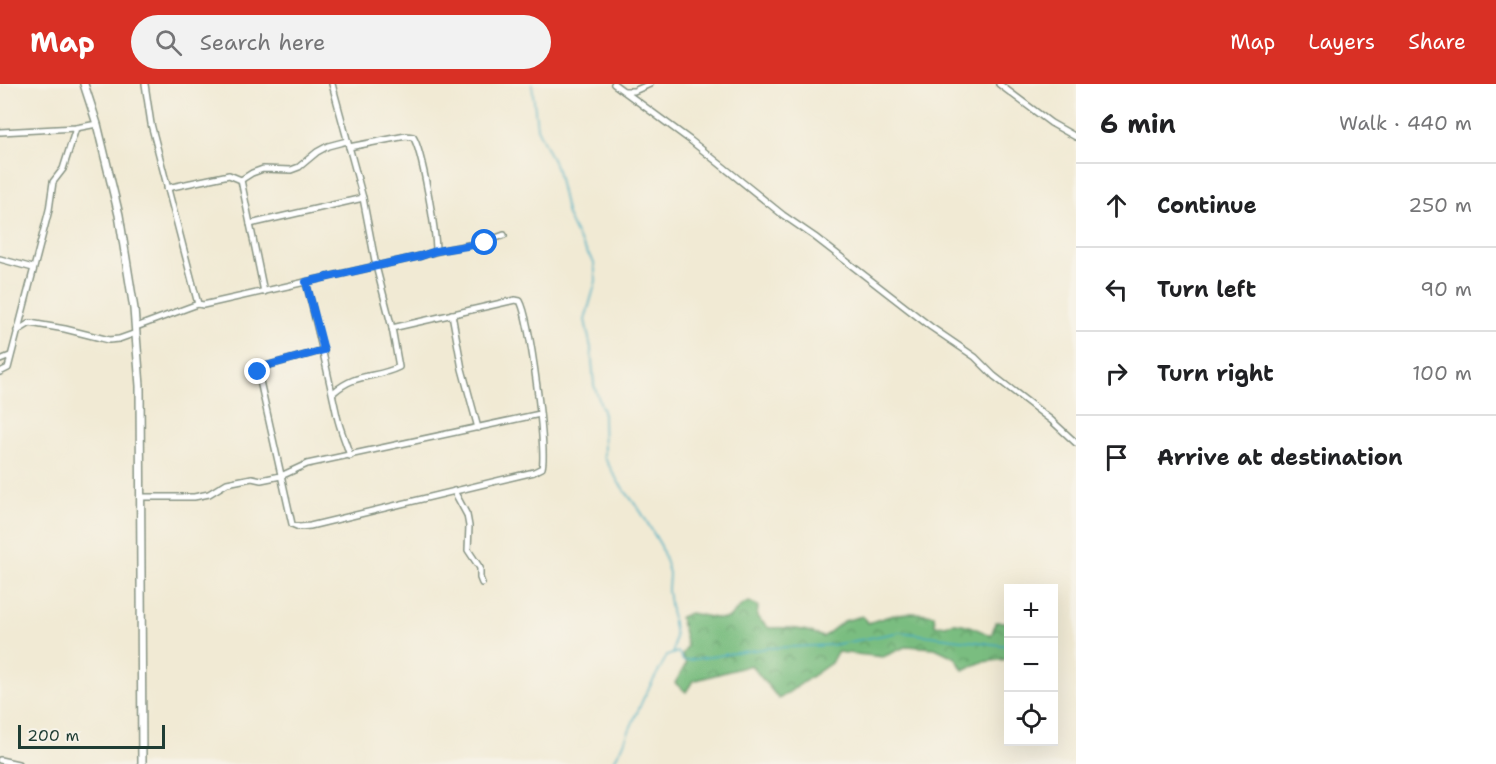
<!DOCTYPE html>
<html lang="en">
<head>
<meta charset="utf-8">
<style>
  body { margin:0; font-family:"Shantell Sans",sans-serif; background:#f2f2f2; color:#202124 }
  .controls { position:absolute; right:18px; bottom:18px; display:grid; overflow:hidden; border-radius:0px; box-shadow:0 6px 24px #0002 }
  .controls button { width:54px; height:54px; display:grid; place-items:center; padding:0; border:0; border-bottom:2px solid #e0e0e0; background:#fff; color:#202124; font:30px sans-serif }
  .scale { position:absolute; left:18px; bottom:15px; width:147px; box-sizing:border-box; padding-left:6px; border:3px solid #1f3d34; border-top:0; font-size:16px; line-height:21px; white-space:nowrap; color:#1f3d34; -webkit-text-stroke:4px #f7f3e8; paint-order:stroke }
  .stop { position:absolute; width:18px; height:18px; margin:-14px; border:4px solid #1a73e8; border-radius:50%; background:#fff }
  .stop.end { background:#1a73e8; border-color:#fff; box-shadow:0 2px 6px #0008 }
  .list { margin:0; padding:0; list-style:none }
  h2 { display:flex; justify-content:space-between; align-items:center; height:78px; margin:0; padding:0 24px; font-size:26px }
  h2 small { font-size:20px; font-weight:400; color:#757577 }
  .list li { display:grid; grid-template-columns:39px 1fr auto; gap:18px; align-items:center; box-sizing:border-box; height:84px; padding:0 24px; border-top:2px solid #e0e0e0 }
  .list b { display:block; font-size:22px; white-space:nowrap }
  .list em { font-size:20px; font-style:normal; color:#757577 }
  .icon { flex:none; width:33px; height:33px; fill:none; stroke:currentColor; stroke-width:2; stroke-linecap:round; stroke-linejoin:round }
  .map { position:relative; flex:none; width:1076px; height:680px; overflow:hidden }
  header { display:flex; align-items:center; gap:36px; box-sizing:border-box; height:84px; padding:0 30px; background:#d93025; color:#fff }
  header strong { font-size:28px }
  nav { display:flex; gap:33px; margin-inline-start:auto; font-size:21px }
  .search { width:420px; height:54px; background:#f2f2f2; display:flex; align-items:center; gap:15px; box-sizing:border-box; padding:0 21px; border-radius:33px; color:#757577; font-size:22px }
  main { display:flex }
  aside { flex:1; background:#fff }
  .map>svg:first-child { display:block }
  .forest { fill:url(#forest-crowns); stroke:#4c7d5a; stroke-width:1.5 }
  .lines { fill:none; stroke-linecap:round; stroke-linejoin:round }
  .stream { stroke:#43acc2; stroke-width:1.5 }
  .minor-casing { stroke:#889484; stroke-width:8 }
  .major-casing { stroke:#889484; stroke-width:10 }
  .minor { stroke:#fff; stroke-width:5 }
  .major { stroke:#fff; stroke-width:7 }
  .route { stroke:#1a73e8; stroke-width:8 }
</style>
</head>
<body>
<header>
<strong>Map</strong>
<div class="search"><svg class="icon" aria-label="search" viewBox="0 0 24 24"><circle cx="10" cy="10" r="6"/><path d="M15 15l6 6"/></svg>Search here</div>
<nav><a>Map</a><a>Layers</a><a>Share</a></nav>
</header>
<main>
<div class="map">
<svg width="1076" height="680" viewBox="0 0 1076 680">
  <defs>
    <pattern id="forest-crowns" width="20" height="18" patternUnits="userSpaceOnUse" patternTransform="scale(1.5)"><rect width="20" height="18" fill="#7abd80"/><path d="M2 6a3 3 0 1 1 6 0M12 15a3 3 0 1 1 6 0" fill="none" stroke="#639b6a"/></pattern>
  </defs>
  <rect width="100%" height="100%" fill="#f7f3e8"/>
  <filter id="ink" filterUnits="userSpaceOnUse"><feTurbulence type="fractalNoise" baseFrequency=".0167" numOctaves="2"/><feDisplacementMap in="SourceGraphic" scale="12" xChannelSelector="R" yChannelSelector="G"/><feConvolveMatrix kernelMatrix="1 2 1 2 8 2 1 2 1" color-interpolation-filters="sRGB"/></filter>
  <filter id="wash" filterUnits="userSpaceOnUse"><feTurbulence type="fractalNoise" baseFrequency=".008" numOctaves="4" result="noise"/><feDisplacementMap in="SourceGraphic" scale="24" xChannelSelector="R" yChannelSelector="G"/><feGaussianBlur stdDeviation="1.35" result="paint"/><feColorMatrix in="noise" values="0 0 0 0 0 0 0 0 0 0 0 0 0 0 0 0 0 1.4 0 .05"/><feComposite in="paint" operator="in"/></filter>
  <g filter="url(#wash)">
    <rect width="100%" height="100%" fill="#f1ead4"/>
    <path class="forest" d="M749 518 758 522 757 533 769 544C787 543 806 544 823 553L844 537 862 532 868 539C894 530 906 526 934 531L935 541C943 543 949 539 956 539 968 540 980 546 991 552L996 538H1008V575L982 578 963 586 956 574 935 564 907 562 883 573 837 568 831 579 779 615 751 581 693 597 686 608 675 599 686 580 682 571 687 562 680 533 690 529 721 535 729 534 742 521Z"/>
    <g class="lines">
      <g class="stream">
        <polyline points="532,0 537,44 557,86 567,131 579,156 594,179 596,197 585,236 591,264 594,301 603,327 604,373 619,399 641,428 661,462 669,489 668,507 675,552 673,569"/>
        <polyline points="612,680 622,663 644,613 667,572 678,568 683,577 768,564 833,561 900,548 1008,562"/>
      </g>
    </g>
  </g>
  <g filter="url(#ink)">
    <g class="lines">
      <defs>
        <g id="minor">
          <polyline points="145,0 151,40 198,220"/>
          <path d="M332 0 363 114 376 182 392 244 399 283C375 295 356 288 333 309"/>
          <polyline points="614,0 690,56 783,131 815,153 931,243 975,273 994,292 1051,336 1076,359"/>
          <polyline points="999,0 1051,39 1076,53"/>
          <polyline points="624,7 634,7 650,0"/>
          <polyline points="0,48 76,44 97,40"/>
          <path d="M349 63 406 52 413 53C422 65 436 149 436 167"/>
          <polyline points="241,96 252,89 263,85 291,86 299,83 317,68 328,62 347,57"/>
          <polyline points="167,104 229,91 241,96 264,208"/>
          <polyline points="250,140 363,114"/>
          <polyline points="0,175 33,184"/>
          <path d="M306 198C318 243 327 287 337 332 340 346 346 358 350 372"/>
          <polyline points="452,230 462,285 478,344"/>
          <path d="M136 243 198 220 203 221 421 172C449 162 476 163 504 151"/>
          <polyline points="17,247 30,239 65,245 109,256 119,255 136,249"/>
          <path d="M324 266 262 283 258 288 292 440 299 443 310 442 534 388 542 384C547 366 530 234 520 217L515 216 392 244"/>
          <polyline points="0,276 10,272"/>
          <polyline points="0,288 8,284 49,126 53,98 63,85 76,44"/>
          <polyline points="454,407 467,431 469,442 468,466 480,484 480,494 482,499"/>
          <polyline points="140,413 194,413 209,410 227,399 252,394 261,396 281,392 307,380 540,330"/>
          <polyline points="0,676 18,680"/>
        </g>
        <polyline id="major" points="84,0 97,40 119,131 134,225 140,302 142,680"/>
      </defs>
      <use href="#minor" class="minor-casing"/>
      <use href="#major" class="major-casing"/>
      <use href="#minor" class="minor"/>
      <use href="#major" class="major"/>
    </g>
  </g>
  <g class="lines" filter="url(#ink)">
    <polyline class="route" points="258,288 262,283 324,266 306,198 421,172 436,167 485,159"/>
  </g>
</svg>
<div class="controls">
<button>+</button>
<button>−</button>
<button><svg class="icon" aria-label="locate" viewBox="0 0 24 24"><circle cx="12" cy="12" r="6"/><path d="M12 2v4M12 18v4M2 12h4M18 12h4"/></svg></button>
</div>
<div class="scale">200 m</div>
<div class="stop" style="left:485px;top:159px"></div>
<div class="stop end" style="left:258px;top:288px"></div>
</div>
<aside>
<h2>6 min<small>Walk · 440 m</small></h2>
<ul class="list">
<li><svg class="icon" aria-label="ahead" viewBox="0 0 24 24"><path d="M12 20V5M6 11l6-6 6 6"/></svg><div><b>Continue</b></div><em>250 m</em></li>
<li><svg class="icon" aria-label="left" viewBox="0 0 24 24"><path d="M17 20v-9H6M10 6l-5 5 5 5"/></svg><div><b>Turn left</b></div><em>90 m</em></li>
<li><svg class="icon" aria-label="right" viewBox="0 0 24 24"><path d="M7 20v-9h11M14 6l5 5-5 5"/></svg><div><b>Turn right</b></div><em>100 m</em></li>
<li><svg class="icon" aria-label="arrive" viewBox="0 0 24 24"><path d="M6 21V4h12l-3 4 3 4H6"/></svg><div><b>Arrive at destination</b></div></li>
</ul>
</aside>
</main>
</body>
</html>
